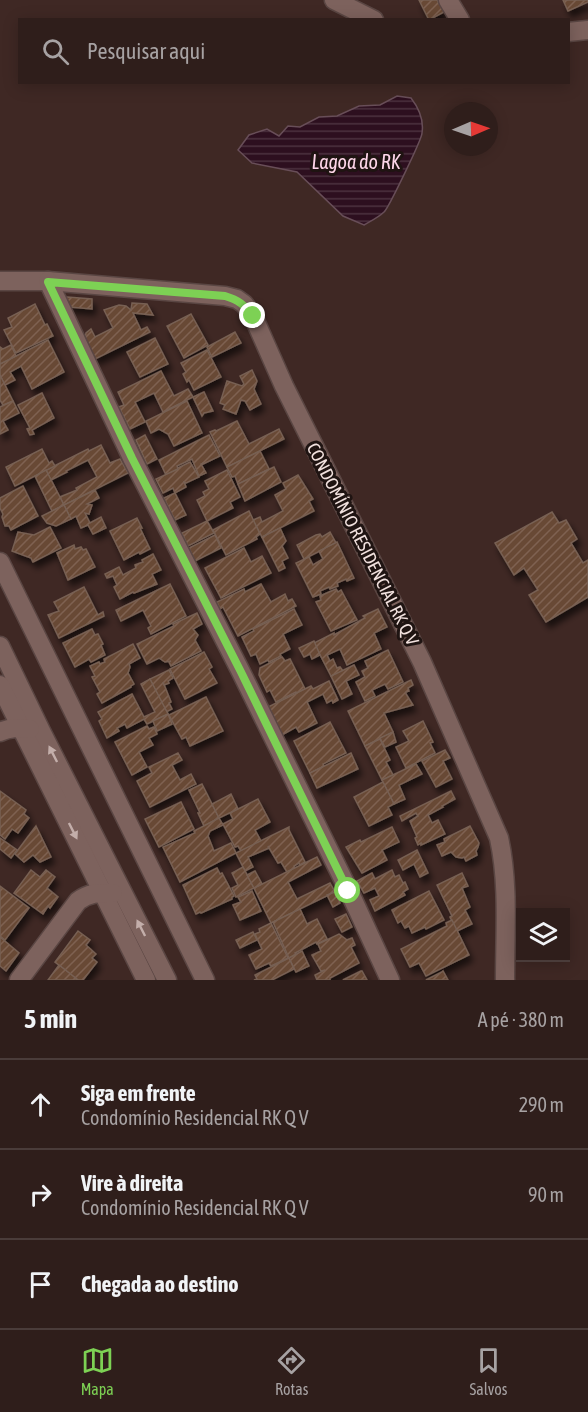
<!DOCTYPE html>
<html lang="pt">
<head>
<meta charset="utf-8">
<style>
  body { margin:0; font-family:"Asap Condensed",sans-serif; background:#372724; color:#f1f3f6 }
  .controls { position:absolute; right:18px; bottom:18px; display:grid; overflow:hidden; border-radius:0px; box-shadow:0 3px 15px #0003 }
  .controls button { width:54px; height:54px; display:grid; place-items:center; padding:0; border:0; border-bottom:2px solid #4a3c3a; background:#2f1e1b; color:#f1f3f6; font:30px sans-serif }
  .compass { position:absolute; left:444px; top:102px; width:54px; height:54px; border-radius:50%; background:#2f1e1b; box-shadow:0 3px 15px #0003; rotate:88deg }
  .stop { position:absolute; width:18px; height:18px; margin:-14px; border:4px solid #7dd154; border-radius:50%; background:#fff }
  .stop.end { background:#7dd154; border-color:#fff; box-shadow:0 2px 6px #0008 }
  .list { margin:0; padding:0; list-style:none }
  h2 { display:flex; justify-content:space-between; align-items:center; height:78px; margin:0; padding:0 24px; font-size:26px }
  h2 small { font-size:20px; font-weight:400; color:#a7a2a3 }
  .list li { display:grid; grid-template-columns:39px 1fr auto; gap:18px; align-items:center; box-sizing:border-box; height:90px; padding:0 24px; border-top:2px solid #4a3c3a }
  .list b { display:block; font-size:22px; white-space:nowrap }
  .list p { margin:0; font-size:20px; white-space:nowrap; color:#a7a2a3 }
  .list em { font-size:20px; font-style:normal; color:#a7a2a3 }
  .icon { flex:none; width:33px; height:33px; fill:none; stroke:currentColor; stroke-width:2; stroke-linecap:round; stroke-linejoin:round }
  .map { position:relative; flex:none; width:588px; height:980px; overflow:hidden }
  .search { position:absolute; background:#2f1e1b; box-shadow:0 3px 15px #0003; left:18px; right:18px; top:18px; height:66px; display:flex; align-items:center; gap:15px; box-sizing:border-box; padding:0 21px; border-radius:0px; color:#a7a2a3; font-size:22px }
  .sheet { height:348px; background:#2f1e1b }
  nav { display:flex; justify-content:space-around; align-items:center; box-sizing:border-box; height:84px; border-top:2px solid #4a3c3a; background:#2f1e1b; font-size:16px; color:#a7a2a3 }
  nav a { display:grid; justify-items:center; gap:3px }
  nav .on { color:#7dd154 }
  .map>svg:first-child { display:block }
  .water { fill:url(#water-rules); stroke:#684e58; stroke-width:1.5 }
  .building { fill:url(#building-hatch); stroke:#776053; stroke-width:1.5; filter:url(#shadow) }
  .lines { fill:none; stroke-linecap:round; stroke-linejoin:round }
  .minor-casing { stroke:#5a4643; stroke-width:21 }
  .minor { stroke:#7d625d; stroke-width:18 }
  .oneway { fill:#c3aeaa }
  .route { stroke:#7dd154; stroke-width:8 }
  .labels { text-anchor:middle; dominant-baseline:central; stroke-width:6; stroke-linejoin:round; paint-order:stroke }
  .street-label { font-size:18px; fill:#f1e1de; stroke:#1f1412 }
  .water-label { font-size:20px; font-style:italic; fill:#fed6e9; stroke:#1f1412 }
</style>
</head>
<body>
<div class="map">
<svg width="588" height="980" viewBox="0 0 588 980">
  <defs>
    <pattern id="water-rules" width="6" height="5" patternUnits="userSpaceOnUse" patternTransform="scale(1.5)"><rect width="6" height="5" fill="#2d0f1f"/><path d="M0 2.5h6" fill="none" stroke="#4c323f"/></pattern>
    <pattern id="building-hatch" width="6" height="6" patternUnits="userSpaceOnUse" patternTransform="scale(1.5)"><rect width="6" height="6" fill="#684834"/><path d="M-1 1l2-2M0 6l6-6M5 7l2-2" fill="none" stroke="#7e6251"/></pattern>
    <filter id="shadow"><feDropShadow dx="3.5" dy="6" stdDeviation="3" flood-color="#0009"/></filter>
  </defs>
  <rect width="100%" height="100%" fill="#3f2824"/>
  <path class="water" d="M397 96 411 98C418 107 424 120 422 133 422 139 388 209 384 212 379 217 371 221 364 225L343 216 297 172 252 163 238 150 249 135 267 129 279 136 288 126 300 127 319 117 337 116 359 106 380 105Z"/>
  <g class="building">
    <polygon points="419,0 437,0 444,12 429,20"/>
    <polygon points="563,0 588,0 588,2 568,11"/>
    <polygon points="67,297 92,299 92,309 70,307 67,300"/>
    <polygon points="132,303 147,304 153,315 133,313 141,330 147,327 150,332 95,359 85,339 86,333 91,329 95,337 113,328 104,310 119,305 126,306 131,310"/>
    <polygon points="35,304 45,325 47,324 53,336 16,353 4,330 12,327 8,318"/>
    <polygon points="191,314 208,345 184,358 167,326"/>
    <polygon points="235,332 241,343 212,357 207,347"/>
    <polygon points="155,338 168,364 140,377 127,352"/>
    <polygon points="48,340 64,372 32,389 21,366 10,372 15,380 5,385 0,375 0,364"/>
    <polygon points="11,345 16,356 0,364 0,347 3,349"/>
    <polygon points="207,350 221,377 194,390 189,380 187,382 183,374 186,372 181,363"/>
    <polygon points="252,370 257,381 254,389 261,404 250,410 245,401 241,400 236,414 223,409 225,405 220,403 227,381 242,386 244,384 240,376"/>
    <polygon points="161,371 174,396 188,389 193,397 163,412 154,393 135,402 145,422 130,429 119,407 124,405 118,392"/>
    <polygon points="0,375 13,401 3,405 0,400"/>
    <polygon points="204,392 213,411 204,413 202,416 193,397"/>
    <polygon points="42,393 54,418 32,430 34,434 30,435 27,429 30,428 18,405"/>
    <polygon points="13,401 19,413 3,421 8,430 0,434 0,407"/>
    <polygon points="187,401 202,433 174,446 168,434 159,429 151,433 146,421"/>
    <polygon points="237,421 249,444 279,429 284,439 227,467 210,432 215,430 216,431"/>
    <polygon points="145,435 157,459 147,464 136,440"/>
    <polygon points="209,435 220,456 203,464 203,463 201,464 206,473 199,476 192,459 177,466 178,469 166,475 159,460"/>
    <polygon points="101,445 110,463 120,459 128,473 64,505 60,497 77,490 76,488 97,477 88,460 66,471 67,472 51,480 46,470 88,449 89,451"/>
    <polygon points="42,449 49,463 52,461 55,466 15,486 6,467"/>
    <polygon points="260,451 269,469 238,484 235,476 232,477 227,467"/>
    <polygon points="190,462 199,477 186,483 184,482 186,487 175,493 173,488 163,493 156,479 178,469 178,468"/>
    <polygon points="274,467 281,482 245,501 238,484"/>
    <polygon points="46,470 64,505 52,511 35,476"/>
    <polygon points="227,470 240,497 230,502 233,508 207,521 197,500 205,496 203,492 209,489 205,481"/>
    <polygon points="298,475 313,499 309,501 314,511 262,537 253,520 260,517 262,522 283,511 275,495 286,489 283,483"/>
    <polygon points="23,486 38,516 11,530 9,526 5,526 2,517 3,514 0,508 0,498"/>
    <polygon points="95,490 99,498 87,504 92,505 89,514 85,513 90,523 101,517 106,528 93,534 88,525 81,528 76,516 71,519 64,505"/>
    <polygon points="175,493 186,515 175,520 164,498"/>
    <polygon points="64,505 71,519 56,526 47,523 42,516"/>
    <polygon points="249,511 260,534 256,537 257,539 226,555 213,530"/>
    <polygon points="552,512 559,523 566,520 577,539 571,543 583,563 588,560 588,597 546,622 529,595 538,590 524,568 514,575 495,543"/>
    <polygon points="137,518 142,528 140,528 150,549 140,554 139,552 124,560 110,531"/>
    <polygon points="207,521 214,533 188,546 182,533"/>
    <polygon points="50,527 61,548 33,562 31,558 12,551 18,532 34,535"/>
    <polygon points="280,528 286,541 282,546 288,558 282,561 285,568 279,571 262,537"/>
    <polygon points="330,532 336,543 304,559 297,545 316,535 320,534 322,537"/>
    <polygon points="215,535 221,548 195,561 189,548"/>
    <polygon points="337,542 354,578 347,581 346,579 337,583 338,586 330,589 329,587 320,591 321,594 313,597 296,563 309,557 313,565 323,559 319,551"/>
    <polygon points="74,545 75,549 81,547 83,550 86,549 95,567 68,580 57,553"/>
    <polygon points="244,548 251,562 262,556 271,573 221,598 205,568"/>
    <polygon points="153,554 161,570 152,574 157,584 134,593 133,592 120,599 114,587 117,585 113,576 107,578 105,574 119,567 123,575 136,568 135,565 143,562 142,560"/>
    <polygon points="170,584 186,616 151,634 148,628 151,626 143,610 121,621 116,610"/>
    <polygon points="261,584 271,602 285,594 288,601 292,599 296,606 238,636 223,607 220,609 217,602 244,589 245,592"/>
    <polygon points="84,587 98,615 103,612 104,616 59,638 48,615 59,611 54,602"/>
    <polygon points="336,589 338,592 341,590 357,620 331,631 316,602 321,600 320,596"/>
    <polygon points="294,609 302,625 283,634 290,649 280,654 281,656 269,662 268,660 260,664 256,654 251,656 242,637 254,631 253,629"/>
    <polygon points="378,609 387,627 374,633 381,649 347,665 340,649 327,655 330,661 333,659 337,668 340,667 343,671 331,676 314,643 334,633 334,635 365,618 363,616"/>
    <polygon points="197,613 202,624 193,629 198,635 195,640 201,651 171,666 169,662 171,661 165,662 159,658 147,664 137,644 174,626 173,624"/>
    <polygon points="92,629 95,635 98,634 103,644 101,645 105,655 91,662 89,659 75,667 63,643"/>
    <polygon points="314,641 320,655 312,659 310,654 304,657 299,648"/>
    <polygon points="133,644 140,658 129,664 130,667 128,673 134,684 131,686 131,687 102,703 97,694 100,692 92,677 95,676 90,666 99,662 100,664 105,662 104,659"/>
    <polygon points="388,650 403,682 388,689 385,684 372,690 375,696 365,701 356,682 365,677 362,671 368,668 365,661"/>
    <polygon points="204,652 212,667 209,669 217,683 185,699 170,669"/>
    <polygon points="282,657 285,661 290,659 305,689 297,693 296,692 276,702 270,690 267,692 259,675 260,668"/>
    <polygon points="354,665 359,675 346,681 352,694 342,699 331,676"/>
    <polygon points="169,670 173,678 168,681 169,683 164,685 163,682 171,702 169,703 172,709 166,712 150,679"/>
    <polygon points="150,679 168,714 147,724 144,719 127,728 125,724 117,728 119,731 107,738 99,721 102,719 98,712 132,694 144,717 155,712 141,684"/>
    <polygon points="411,680 413,685 408,688 409,691 406,692 406,694 413,705 384,713 393,732 365,746 348,711"/>
    <polygon points="329,681 338,700 333,703 332,700 327,703 323,694 307,702 317,723 299,732 296,727 282,735 268,707 311,686 313,689"/>
    <polygon points="206,697 223,731 190,746 186,737 182,739 169,715"/>
    <polygon points="168,714 172,724 157,731 153,721"/>
    <polygon points="423,721 433,742 430,743 435,753 406,768 396,747 409,741 403,731"/>
    <polygon points="330,722 346,753 323,764 324,766 310,773 294,741"/>
    <polygon points="147,726 149,729 154,727 157,734 149,738 153,745 139,752 147,767 132,775 115,742"/>
    <polygon points="393,732 396,742 385,747 380,738"/>
    <polygon points="380,739 390,760 386,762 393,775 382,780 365,746"/>
    <polygon points="445,750 450,758 443,761 452,779 436,787 422,761"/>
    <polygon points="178,753 182,760 172,765 180,780 191,774 196,784 150,807 137,781 152,773 149,767"/>
    <polygon points="351,753 358,769 317,788 310,773"/>
    <polygon points="416,764 422,774 399,785 405,799 394,804 382,780"/>
    <polygon points="383,782 394,804 388,807 392,815 369,826 354,797"/>
    <polygon points="202,784 219,818 204,826 198,813 200,813 189,790"/>
    <polygon points="0,791 26,810 24,814 29,818 18,833 12,829 5,839 0,835"/>
    <polygon points="451,791 455,799 442,806 443,807 428,815 432,823 438,820 445,834 421,845 421,843 418,845 415,838 417,837 410,821 418,816 416,813 402,821 400,816"/>
    <polygon points="231,794 238,809 219,818 212,804"/>
    <polygon points="258,799 270,822 255,830 261,841 241,851 238,846 235,847 223,824 233,819 230,813"/>
    <polygon points="181,802 194,829 159,847 145,819"/>
    <polygon points="219,818 223,825 210,831 208,836 214,851 231,843 236,853 180,882 163,847 195,833 194,831"/>
    <polygon points="36,826 51,857 40,862 33,855 24,862 15,854"/>
    <polygon points="470,826 479,843 478,847 476,851 477,855 466,861 464,857 462,858 456,857 451,852 442,856 437,845 445,842 444,839"/>
    <polygon points="289,827 289,830 305,862 300,865 299,863 294,866 295,868 287,872 281,862 278,863 268,846 269,848 248,857 253,867 245,871 236,853"/>
    <polygon points="392,827 399,842 382,850 387,860 362,873 346,847 360,840 361,842"/>
    <polygon points="0,838 17,850 11,858 0,849"/>
    <polygon points="417,850 428,873 420,877 414,864 403,870 398,860"/>
    <polygon points="317,857 321,865 288,882 297,899 330,883 335,892 271,923 254,888"/>
    <polygon points="243,867 254,888 236,897 232,888 238,885 232,873"/>
    <polygon points="217,868 220,874 222,873 234,896 232,897 232,899 201,913 200,912 196,914 183,885"/>
    <polygon points="31,870 40,877 46,870 55,877 47,888 58,897 50,908 48,906 43,914 14,893"/>
    <polygon points="392,870 395,877 399,875 403,883 405,882 408,889 403,892 405,895 375,911 370,900 379,896 375,888 364,893 357,881 372,873 375,879"/>
    <polygon points="255,871 262,884 254,888 247,875"/>
    <polygon points="462,873 468,886 462,888 470,907 465,910 472,924 457,931 450,917 452,916 437,885"/>
    <polygon points="0,886 29,908 5,940 0,936"/>
    <polygon points="252,891 261,911 240,920 233,905 241,902 238,897"/>
    <polygon points="429,891 444,920 426,929 425,927 412,933 409,926 405,928 401,921 398,923 392,910"/>
    <polygon points="335,892 340,903 333,907 327,895"/>
    <polygon points="300,909 307,924 317,919 327,939 317,944 316,942 295,953 296,954 289,958 273,922"/>
    <polygon points="346,914 352,927 342,932 335,919"/>
    <polygon points="452,920 469,955 426,976 419,963 410,967 401,949 447,926 446,923"/>
    <polygon points="271,923 288,958 271,966 269,963 256,969 249,955 262,949 255,934 260,932 259,929"/>
    <polygon points="78,931 90,940 86,945 96,954 92,958 97,962 83,980 78,980 55,962"/>
    <polygon points="253,932 257,940 240,948 236,940"/>
    <polygon points="339,934 347,940 352,938 355,945 351,947 359,963 330,978 330,980 317,980 315,975 325,970 321,971 312,955 321,951 318,944"/>
    <polygon points="0,937 19,953 6,971 0,966"/>
    <polygon points="302,951 309,966 296,972 289,958"/>
    <polygon points="289,958 294,969 272,980 254,980 257,979 255,975"/>
    <polygon points="59,965 78,980 48,980"/>
    <polygon points="361,971 362,971 367,980 343,980"/>
    <polygon points="443,971 448,980 426,980 442,972"/>
  </g>
  <g class="lines">
    <defs>
      <g id="minor">
        <polyline points="334,0 374,20"/>
        <polyline points="448,0 460,20"/>
        <polyline points="568,32 588,30"/>
        <path d="M0 281H48L225 296 237 299 244 304 253 316 284 386 422 662 499 838C509 884 505 933 505 980"/>
        <polyline points="48,281 132,458 241,672 349,891 390,980"/>
        <polyline points="0,562 205,980"/>
        <polyline points="0,646 41,731 167,980"/>
        <polyline points="0,685 146,980"/>
        <path d="M0 732C10 727 19 728 30 729"/>
        <path d="M19 980 78 901C90 892 100 893 113 893"/>
      </g>
    </defs>
    <use href="#minor" class="minor-casing"/>
    <use href="#minor" class="minor"/>
  </g>
  <defs><path id="oneway-solid" d="M-6-.8H1V-3.2L6.5 0L1 3.2V.8H-6Z" transform="scale(1.5)"/></defs>
  <g class="oneway">
    <use href="#oneway-solid" transform="translate(53 754) rotate(-117)"/>
    <use href="#oneway-solid" transform="translate(73 831) rotate(63)"/>
    <use href="#oneway-solid" transform="translate(141 928) rotate(-117)"/>
  </g>
  <g class="lines">
    <path class="route" d="M253 316C244 305 239 300 225 296L48 282 132 458 241 672 348 891"/>
  </g>
  <g class="labels">
    <g class="street-label">
      <text transform="translate(363 544) rotate(63)">CONDOMÍNIO RESIDENCIAL RK Q V</text>
    </g>
    <g class="water-label">
      <text x="356" y="161">Lagoa do RK</text>
    </g>
  </g>
</svg>
<div class="controls">
<button><svg class="icon" aria-label="layers" viewBox="0 0 24 24"><path d="M12 4l9 5-9 5-9-5zM3 14l9 5 9-5"/></svg></button>
</div>
<svg class="compass" viewBox="-18 -18 36 36"><path d="M0-13l5 13h-10z" fill="#e53935"/><path d="M0 13l5-13h-10z" fill="#a7a2a3"/></svg>
<div class="stop" style="left:348px;top:891px"></div>
<div class="stop end" style="left:253px;top:316px"></div>
<div class="search"><svg class="icon" aria-label="search" viewBox="0 0 24 24"><circle cx="10" cy="10" r="6"/><path d="M15 15l6 6"/></svg>Pesquisar aqui</div>
</div>
<section class="sheet">
<h2>5 min<small>A pé · 380 m</small></h2>
<ul class="list">
<li><svg class="icon" aria-label="ahead" viewBox="0 0 24 24"><path d="M12 20V5M6 11l6-6 6 6"/></svg><div><b>Siga em frente</b><p>Condomínio Residencial RK Q V</p></div><em>290 m</em></li>
<li><svg class="icon" aria-label="right" viewBox="0 0 24 24"><path d="M7 20v-9h11M14 6l5 5-5 5"/></svg><div><b>Vire à direita</b><p>Condomínio Residencial RK Q V</p></div><em>90 m</em></li>
<li><svg class="icon" aria-label="arrive" viewBox="0 0 24 24"><path d="M6 21V4h12l-3 4 3 4H6"/></svg><div><b>Chegada ao destino</b></div></li>
</ul>
</section>
<nav>
<a class="on"><svg class="icon" aria-label="map" viewBox="0 0 24 24"><path d="M3 6l6-2 6 2 6-2v14l-6 2-6-2-6 2zM9 4v14M15 6v14"/></svg>Mapa</a>
<a><svg class="icon" aria-label="directions" viewBox="0 0 24 24"><path d="M12 3l9 9-9 9-9-9zM9 14v-3h6M13 9l2 2-2 2"/></svg>Rotas</a>
<a><svg class="icon" aria-label="saved" viewBox="0 0 24 24"><path d="M7 4h10v16l-5-4-5 4z"/></svg>Salvos</a>
</nav>
</body>
</html>
